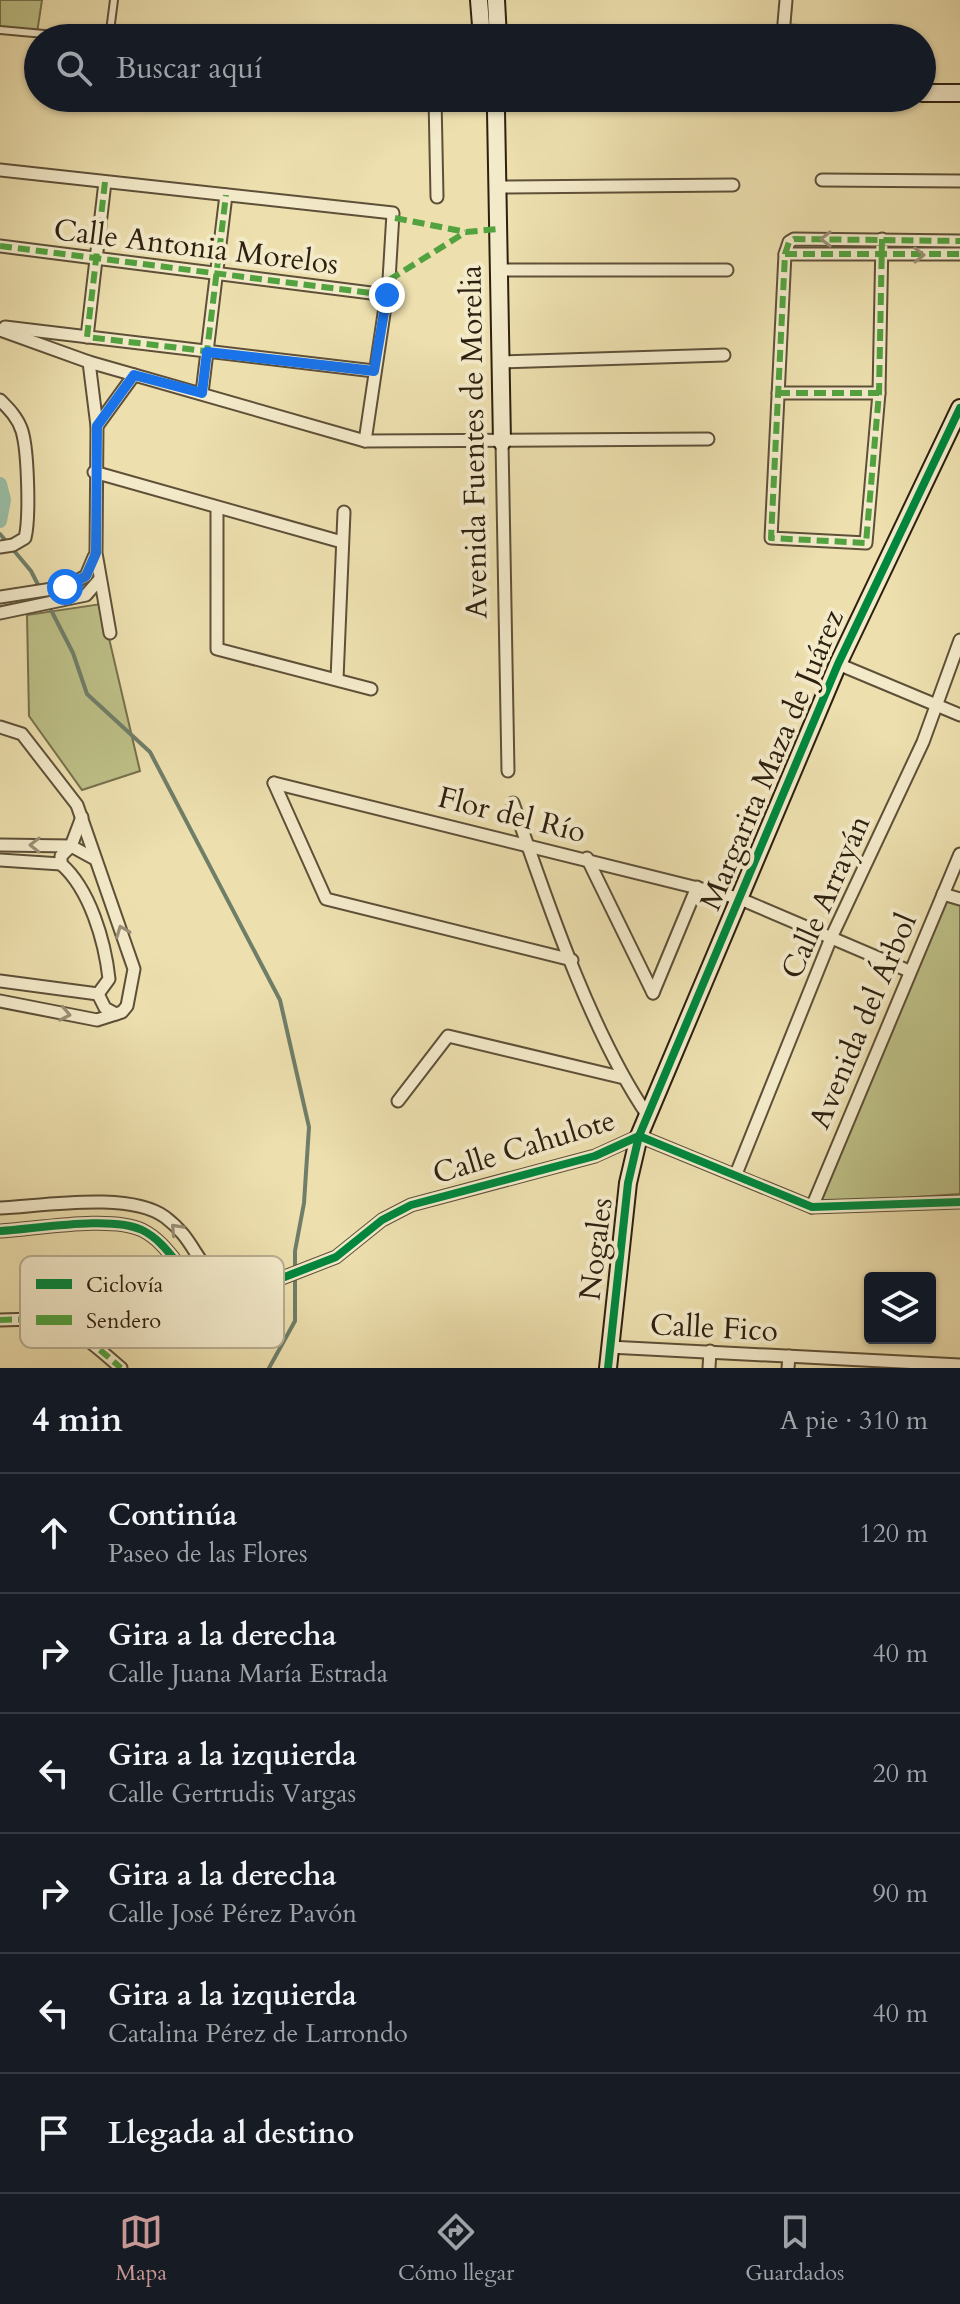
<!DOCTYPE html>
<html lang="es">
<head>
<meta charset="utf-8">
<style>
  body { margin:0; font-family:Cardo,serif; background:#242831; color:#f1f3f6 }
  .controls { position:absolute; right:24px; bottom:24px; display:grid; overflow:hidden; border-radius:8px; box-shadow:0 2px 6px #0004 }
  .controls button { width:72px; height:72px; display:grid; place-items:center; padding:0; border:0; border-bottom:2px solid #363941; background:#171b24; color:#f1f3f6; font:40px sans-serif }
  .stop { position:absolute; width:24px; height:24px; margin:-18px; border:6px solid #1a73e8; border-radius:50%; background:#fff }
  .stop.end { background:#1a73e8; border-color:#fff; box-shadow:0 2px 8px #0008 }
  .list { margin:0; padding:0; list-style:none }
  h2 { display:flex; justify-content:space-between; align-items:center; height:104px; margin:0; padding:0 32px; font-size:34px }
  h2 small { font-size:26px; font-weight:400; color:#9ea1a6 }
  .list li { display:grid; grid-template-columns:52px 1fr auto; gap:24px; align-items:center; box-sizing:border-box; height:120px; padding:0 32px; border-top:2px solid #363941 }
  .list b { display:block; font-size:30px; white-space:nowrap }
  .list p { margin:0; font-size:26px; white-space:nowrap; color:#9ea1a6 }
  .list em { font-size:26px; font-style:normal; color:#9ea1a6 }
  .icon { flex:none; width:44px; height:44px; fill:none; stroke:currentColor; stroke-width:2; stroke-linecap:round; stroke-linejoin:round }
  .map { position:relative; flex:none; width:960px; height:1368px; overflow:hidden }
  .search { position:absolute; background:#171b24; box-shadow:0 2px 6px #0004; left:24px; right:24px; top:24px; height:88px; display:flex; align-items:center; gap:20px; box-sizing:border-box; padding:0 28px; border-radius:44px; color:#9ea1a6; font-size:30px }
  .sheet { height:824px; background:#171b24 }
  nav { display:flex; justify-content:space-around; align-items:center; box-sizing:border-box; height:112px; border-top:2px solid #363941; background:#171b24; font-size:22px; color:#9ea1a6 }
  nav a { display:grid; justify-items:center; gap:4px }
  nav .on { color:#c59692 }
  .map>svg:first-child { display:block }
  .green { fill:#bdc087; stroke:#76704c; stroke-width:2 }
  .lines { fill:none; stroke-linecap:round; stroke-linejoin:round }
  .stream { stroke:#6f7e69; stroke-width:4 }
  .canal { stroke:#9abda5; stroke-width:14 }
  .lane-casing { stroke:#5e5038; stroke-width:10 }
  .street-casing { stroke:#5e5038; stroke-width:15 }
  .secondary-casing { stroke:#2e2010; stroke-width:20 }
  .lane { stroke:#f3eaca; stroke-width:6 }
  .street { stroke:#f3eaca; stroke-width:11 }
  .secondary { stroke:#f3eaca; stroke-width:16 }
  .quiet { stroke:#52a23f; stroke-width:6; stroke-dasharray:12 6; stroke-linecap:butt }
  .cycleway-casing { stroke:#f3eaca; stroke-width:13 }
  .cycleway { stroke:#00873e; stroke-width:8 }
  .oneway { stroke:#9a8f76 }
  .route { stroke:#1a73e8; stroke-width:10 }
  .labels { text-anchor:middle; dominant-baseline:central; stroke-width:8; stroke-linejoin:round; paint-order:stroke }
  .street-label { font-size:30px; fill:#2e2010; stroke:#f3eaca }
  .key { fill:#f3eaca; stroke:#b8ad92; stroke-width:2 }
  .key-label { font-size:22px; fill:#2e2010 }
</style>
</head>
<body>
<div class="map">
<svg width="960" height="1368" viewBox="0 0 960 1368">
  <rect width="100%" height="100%" fill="#eddfae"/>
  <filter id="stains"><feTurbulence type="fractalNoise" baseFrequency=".0025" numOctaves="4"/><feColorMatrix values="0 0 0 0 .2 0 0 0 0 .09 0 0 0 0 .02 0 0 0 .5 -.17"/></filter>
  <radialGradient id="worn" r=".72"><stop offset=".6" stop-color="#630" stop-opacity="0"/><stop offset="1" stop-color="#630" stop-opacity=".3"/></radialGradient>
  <g class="green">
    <polygon points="0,0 42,0 37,33 0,28"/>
    <polygon points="101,604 140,771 82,790 29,716 27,615"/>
    <polygon points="946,900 960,904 960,1194 814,1204"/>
  </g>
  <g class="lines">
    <polyline class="stream" points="0,534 31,571 73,653 87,694 150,752 280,1000 309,1127 304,1203 295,1251 295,1321 269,1368"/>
    <polyline class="canal" points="0,484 4,500 0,521"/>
    <defs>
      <g id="lane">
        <polyline points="0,30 88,38"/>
        <polyline points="102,38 110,31 114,0"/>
      </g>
      <g id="street">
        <polyline points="782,31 894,34"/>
        <polyline points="783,35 786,0"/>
        <polyline points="435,98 437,197"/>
        <polyline points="436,101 476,98"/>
        <polyline points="0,170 393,213 389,280 365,441"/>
        <polyline points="822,180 960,181"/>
        <polyline points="498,187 733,185"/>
        <polyline points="882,239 879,393 866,543 771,538 785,254 789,242 794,239 960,241"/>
        <polyline points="0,246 387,295"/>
        <polyline points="785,254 960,254"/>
        <polyline points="499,270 727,270"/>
        <polyline points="5,327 374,371"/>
        <polyline points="0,330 89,362 365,441 708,439"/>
        <polyline points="87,337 105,182"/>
        <polyline points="89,362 97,426 96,553 110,633"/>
        <polyline points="501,362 724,355"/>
        <polyline points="202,393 226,195"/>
        <polyline points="778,393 879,393"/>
        <path d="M0 400C9 409 18 418 22 431 28 451 30 518 25 538L13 545 0 547"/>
        <polyline points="97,426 134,375"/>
        <polyline points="502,442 508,771"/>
        <polyline points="94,472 342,542"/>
        <polyline points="217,508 217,649 371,689"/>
        <polyline points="0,597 65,587 86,576 94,557"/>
        <polyline points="0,613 86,595 99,580"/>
        <polyline points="838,664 960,715"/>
        <polyline points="337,679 344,512"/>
        <polyline points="0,727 22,734 77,805 134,969 127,1006 122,1012 97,1020 0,1001"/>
        <polyline points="274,783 738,898 909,971"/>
        <polyline points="274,783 326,899 572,960"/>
        <path d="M513 803C547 901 590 1031 648 1116"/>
        <polyline points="0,845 71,846 93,858"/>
        <polyline points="587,858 653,993"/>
        <polyline points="0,860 61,864"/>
        <polyline points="61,864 61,856 71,846 82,817"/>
        <polyline points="943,894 960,899"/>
        <path d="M0 981 98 994 109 979C105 942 90 889 61 864"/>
        <polyline points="653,993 697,887"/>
        <polyline points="98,994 105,1008 116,1014"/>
        <polyline points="398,1101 448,1036 624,1078"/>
        <polyline points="736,1174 831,938 923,742 960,640"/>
        <polyline points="812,1207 960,854"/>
        <path d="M0 1208C43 1206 129 1191 165 1217 205 1247 192 1279 251 1290"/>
        <path d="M0 1231C36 1229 111 1215 142 1230 179 1248 186 1299 233 1297L336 1257 382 1220 411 1205 595 1156 639 1136 812 1207 960 1202"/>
        <path d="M0 1320C63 1317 75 1328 121 1368"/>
        <polyline points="609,1347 960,1365"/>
        <polyline points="709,1368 710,1351"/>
        <polyline points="788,1368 789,1356"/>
      </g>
      <g id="secondary">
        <polyline points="479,0 482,38"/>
        <polyline points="496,0 498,38"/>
        <polyline points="922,93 960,93"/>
        <polyline points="500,98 496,111 502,442"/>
        <polyline points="608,1368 628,1183 639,1136 838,664 960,408"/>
      </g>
    </defs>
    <use href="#lane" class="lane-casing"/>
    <use href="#street" class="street-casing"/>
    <use href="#secondary" class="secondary-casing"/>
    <use href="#lane" class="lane"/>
    <use href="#street" class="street"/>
    <use href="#secondary" class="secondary"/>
    <g class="quiet">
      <polyline points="105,182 87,337 374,371"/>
      <polyline points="395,218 466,232 498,229"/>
      <polyline points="882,239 879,393 866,543 771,538 785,254 789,242 794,239 960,241"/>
      <polyline points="0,246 387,295"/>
      <polyline points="785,254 960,254"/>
      <polyline points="389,280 466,232"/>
      <polyline points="202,393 226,195"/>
      <polyline points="778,393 879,393"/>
      <path d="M0 1320C63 1317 75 1328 121 1368"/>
    </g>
    <defs>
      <g id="cycleway">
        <path d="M0 1231C36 1229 111 1215 142 1230 179 1248 186 1299 233 1297L336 1257 382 1220 411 1205 595 1156 639 1136 812 1207 960 1202"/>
        <polyline points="608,1368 628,1183 639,1136 838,664 960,408"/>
      </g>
    </defs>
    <use href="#cycleway" class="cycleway-casing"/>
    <use href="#cycleway" class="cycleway"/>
  </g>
  <defs><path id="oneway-chevron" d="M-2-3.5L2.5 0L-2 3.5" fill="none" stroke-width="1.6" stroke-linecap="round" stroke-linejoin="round" transform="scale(2)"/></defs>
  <g class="oneway">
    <use href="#oneway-chevron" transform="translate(826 239) rotate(-180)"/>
    <use href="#oneway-chevron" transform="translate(919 255) rotate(-1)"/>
    <use href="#oneway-chevron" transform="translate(35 845) rotate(-179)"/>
    <use href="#oneway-chevron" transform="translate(122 931) rotate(-111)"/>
    <use href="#oneway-chevron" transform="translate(65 1014) rotate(11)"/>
    <use href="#oneway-chevron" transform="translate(176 1229) rotate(-133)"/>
  </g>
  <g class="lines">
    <polyline class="route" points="65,587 86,576 96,553 97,426 134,375 202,393 207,352 374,371 387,295"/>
  </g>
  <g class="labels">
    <g class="street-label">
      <text transform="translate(196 247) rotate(7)">Calle Antonia Morelos</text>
      <text transform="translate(474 442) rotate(-91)">Avenida Fuentes de Morelia</text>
      <text transform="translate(772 760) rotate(-67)">Margarita Maza de Juárez</text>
      <text transform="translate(512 815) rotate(14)">Flor del Río</text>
      <text transform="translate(826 897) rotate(-66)">Calle Arrayán</text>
      <text transform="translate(863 1021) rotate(-67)">Avenida del Árbol</text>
      <text transform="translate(524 1147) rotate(-17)">Calle Cahulote</text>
      <text transform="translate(596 1249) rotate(-83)">Nogales</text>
      <text transform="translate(714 1328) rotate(3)">Calle Fico</text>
    </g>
  </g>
  <rect x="20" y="1256" width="264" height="92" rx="12" class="key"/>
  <rect x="36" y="1279" width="36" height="10" fill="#00873e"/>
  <rect x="36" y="1315" width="36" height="10" fill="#52a23f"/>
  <g class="key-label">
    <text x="86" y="1292">Ciclovía</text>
    <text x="86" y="1328">Sendero</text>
  </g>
  <rect width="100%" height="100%" filter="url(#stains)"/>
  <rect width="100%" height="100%" fill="url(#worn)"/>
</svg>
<div class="controls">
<button><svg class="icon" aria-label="layers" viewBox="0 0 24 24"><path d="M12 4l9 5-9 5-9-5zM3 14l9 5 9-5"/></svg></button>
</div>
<div class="stop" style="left:65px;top:587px"></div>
<div class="stop end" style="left:387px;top:295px"></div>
<div class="search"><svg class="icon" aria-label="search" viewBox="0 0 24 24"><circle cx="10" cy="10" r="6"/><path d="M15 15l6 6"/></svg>Buscar aquí</div>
</div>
<section class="sheet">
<h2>4 min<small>A pie · 310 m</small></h2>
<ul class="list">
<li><svg class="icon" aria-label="ahead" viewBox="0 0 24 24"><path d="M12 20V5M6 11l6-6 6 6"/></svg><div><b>Continúa</b><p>Paseo de las Flores</p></div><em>120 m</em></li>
<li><svg class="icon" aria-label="right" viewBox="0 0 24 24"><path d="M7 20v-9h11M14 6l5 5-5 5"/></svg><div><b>Gira a la derecha</b><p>Calle Juana María Estrada</p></div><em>40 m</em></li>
<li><svg class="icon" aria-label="left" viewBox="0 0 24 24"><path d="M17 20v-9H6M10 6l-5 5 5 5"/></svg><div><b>Gira a la izquierda</b><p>Calle Gertrudis Vargas</p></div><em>20 m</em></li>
<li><svg class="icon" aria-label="right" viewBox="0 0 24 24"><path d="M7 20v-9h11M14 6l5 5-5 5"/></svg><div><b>Gira a la derecha</b><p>Calle José Pérez Pavón</p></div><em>90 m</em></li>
<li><svg class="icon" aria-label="left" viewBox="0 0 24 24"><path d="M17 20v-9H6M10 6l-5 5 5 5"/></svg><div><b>Gira a la izquierda</b><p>Catalina Pérez de Larrondo</p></div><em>40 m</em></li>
<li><svg class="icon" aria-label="arrive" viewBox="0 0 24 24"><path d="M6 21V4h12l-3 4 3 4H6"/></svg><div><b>Llegada al destino</b></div></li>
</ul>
</section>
<nav>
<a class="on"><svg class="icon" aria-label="map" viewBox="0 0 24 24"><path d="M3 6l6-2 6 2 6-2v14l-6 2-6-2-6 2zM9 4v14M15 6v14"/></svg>Mapa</a>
<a><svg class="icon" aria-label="directions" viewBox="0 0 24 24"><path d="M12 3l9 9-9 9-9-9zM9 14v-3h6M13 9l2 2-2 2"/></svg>Cómo llegar</a>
<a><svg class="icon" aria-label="saved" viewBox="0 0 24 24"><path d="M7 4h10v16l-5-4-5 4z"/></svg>Guardados</a>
</nav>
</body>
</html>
